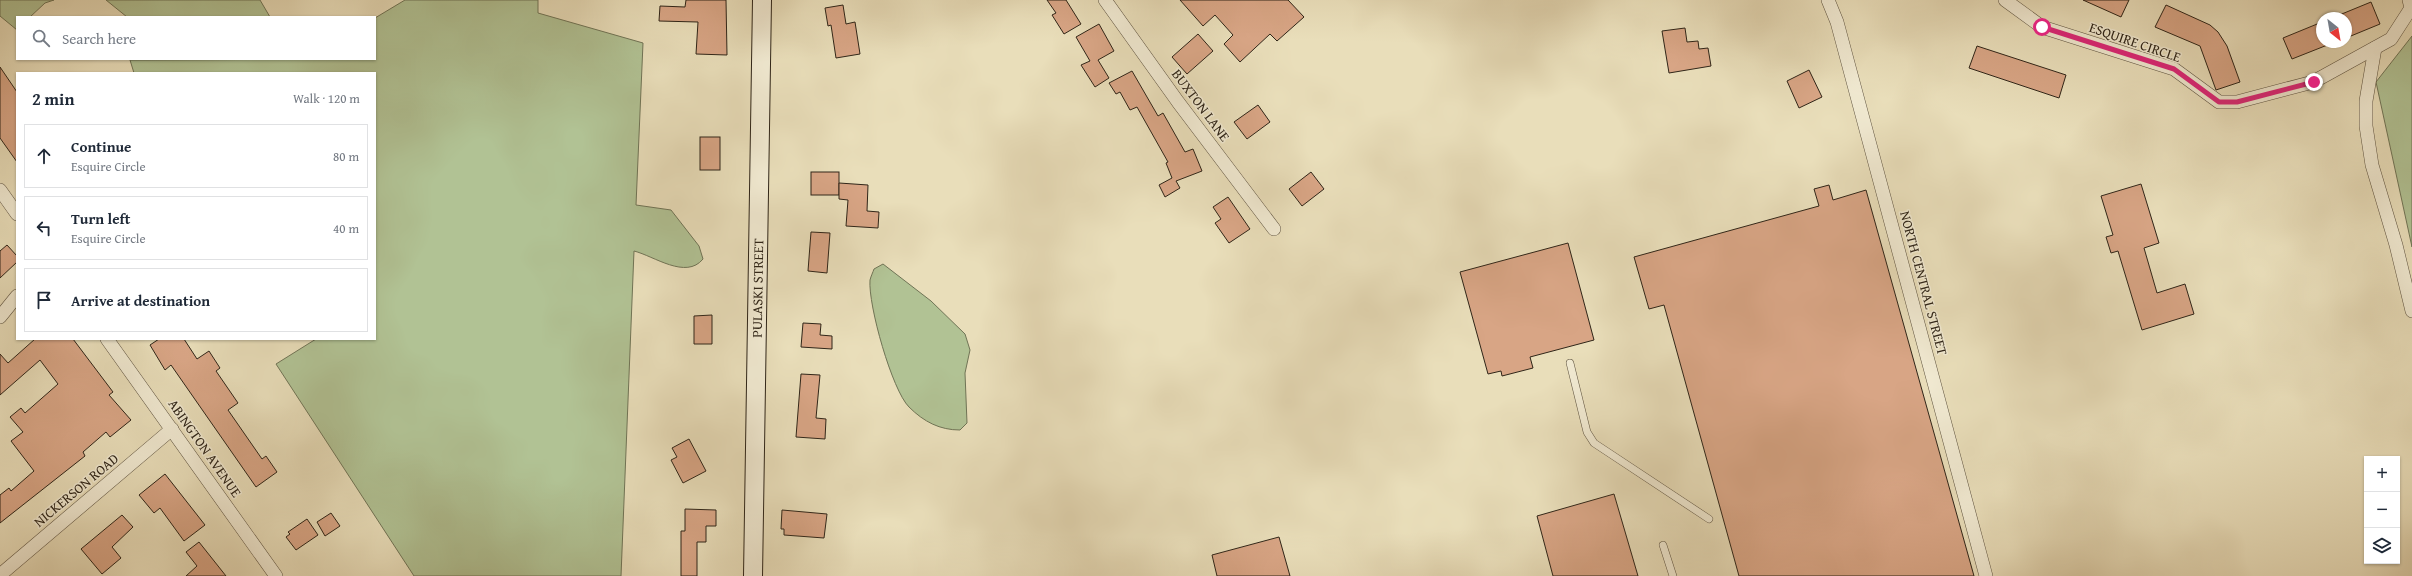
<!DOCTYPE html>
<html lang="en">
<head>
<meta charset="utf-8">
<style>
  body { margin:0; font-family:"Gentium Book Plus",serif; background:#f6f6f7; color:#1f2937 }
  .controls { position:absolute; right:12px; bottom:12px; display:grid; overflow:hidden; border-radius:0px; box-shadow:0 1px 3px #0004 }
  .controls button { width:36px; height:36px; display:grid; place-items:center; padding:0; border:0; border-bottom:1px solid #e0e1e3; background:#fff; color:#1f2937; font:20px sans-serif }
  .compass { position:absolute; left:2316px; top:12px; width:36px; height:36px; border-radius:50%; background:#fff; box-shadow:0 1px 3px #0004; rotate:149deg }
  .stop { position:absolute; width:12px; height:12px; margin:-9px; border:3px solid #db2777; border-radius:50%; background:#fff }
  .stop.end { background:#db2777; border-color:#fff; box-shadow:0 1px 4px #0008 }
  .list { margin:0; padding:0; list-style:none }
  h2 { display:flex; justify-content:space-between; align-items:center; height:52px; margin:0; padding:0 16px; font-size:17px }
  h2 small { font-size:13px; font-weight:400; color:#747a83 }
  .list li { display:grid; grid-template-columns:26px 1fr auto; gap:12px; align-items:center; box-sizing:border-box; height:64px; margin:0 8px 8px; padding:0 8px; border:1px solid #e0e1e3; border-radius:0px }
  .list b { display:block; font-size:15px; white-space:nowrap }
  .list p { margin:0; font-size:13px; white-space:nowrap; color:#747a83 }
  .list em { font-size:13px; font-style:normal; color:#747a83 }
  .icon { flex:none; width:22px; height:22px; fill:none; stroke:currentColor; stroke-width:2; stroke-linecap:round; stroke-linejoin:round }
  .map { position:relative; flex:none; width:2412px; height:576px; overflow:hidden }
  .search { position:absolute; background:#fff; box-shadow:0 1px 3px #0004; left:16px; top:16px; width:360px; height:44px; display:flex; align-items:center; gap:10px; box-sizing:border-box; padding:0 14px; border-radius:0px; color:#747a83; font-size:15px }
  .panel { position:absolute; background:#fff; box-shadow:0 1px 3px #0004; left:16px; top:72px; width:360px; height:268px; border-radius:0px }
  .map>svg:first-child { display:block }
  .green { fill:#b1c294; stroke:#707456 }
  .building { fill:#d8a585; stroke:#2f2518 }
  .lines { fill:none; stroke-linecap:round; stroke-linejoin:round }
  .service-casing { stroke:#5e5340; stroke-width:8 }
  .minor-casing { stroke:#5e5340; stroke-width:14 }
  .secondary-casing { stroke:#2f2518; stroke-width:20 }
  .service { stroke:#f1ead2; stroke-width:7 }
  .minor { stroke:#f1ead2; stroke-width:13 }
  .secondary { stroke:#f1ead2; stroke-width:18 }
  .route { stroke:#db2777; stroke-width:5 }
  .labels { text-anchor:middle; dominant-baseline:central; stroke-width:3; stroke-linejoin:round; paint-order:stroke }
  .street-label { font-size:14px; fill:#2f2518; stroke:#f1ead2 }
</style>
</head>
<body>
<div class="map">
<svg width="2412" height="576" viewBox="0 0 2412 576">
  <rect width="100%" height="100%" fill="#e9deba"/>
  <filter id="stains"><feTurbulence type="fractalNoise" baseFrequency=".005" numOctaves="4"/><feColorMatrix values="0 0 0 0 .2 0 0 0 0 .09 0 0 0 0 .02 0 0 0 .5 -.17"/></filter>
  <radialGradient id="worn" r=".72"><stop offset=".6" stop-color="#630" stop-opacity="0"/><stop offset="1" stop-color="#630" stop-opacity=".3"/></radialGradient>
  <g class="green">
    <polygon points="0,0 54,0 45,3 30,17 17,17 17,30 0,16"/>
    <polygon points="106,0 260,0 270,17 127,17"/>
    <path d="M405 0H538V13L643 43 636 205 671 210 699 246 703 259C686 280 654 256 634 251L621 576H414L276 364 316 339H375V73H134L130 60 375 59V18Z"/>
    <polygon points="2412,36 2412,247 2376,82"/>
    <path d="M883 264 931 301 965 334 970 350 965 373 967 423 960 430C940 430 924 422 909 407 892 390 868 305 870 280 871 276 873 272 874 269Z"/>
  </g>
  <g class="building">
    <polygon points="686,0 726,0 727,55 696,54 698,22 659,21 660,6 685,7"/>
    <polygon points="1047,0 1066,0 1081,24 1064,34 1052,15 1056,13"/>
    <polygon points="1180,0 1288,0 1304,17 1277,41 1270,34 1240,62 1224,44 1233,35 1215,15 1203,26"/>
    <polygon points="2083,0 2129,0 2121,17"/>
    <polygon points="2371,2 2380,24 2346,38 2346,18 2332,18"/>
    <polygon points="843,5 846,24 855,22 860,54 836,58 831,25 828,26 825,8"/>
    <polygon points="2166,5 2210,25 2218,32 2227,46 2240,82 2216,90 2200,46 2155,27"/>
    <polygon points="2322,22 2322,42 2335,42 2292,59 2283,38"/>
    <polygon points="1099,24 1114,51 1098,60 1109,78 1095,87 1081,65 1090,61 1076,37"/>
    <polygon points="1685,28 1687,42 1698,41 1699,49 1708,48 1711,66 1669,73 1662,31"/>
    <polygon points="1198,34 1213,51 1187,74 1172,57"/>
    <polygon points="1977,46 2066,75 2059,98 1969,68"/>
    <polygon points="0,67 17,92 17,162 0,138"/>
    <polygon points="1809,70 1822,97 1799,108 1787,81"/>
    <polygon points="1132,71 1158,116 1163,113 1185,152 1193,149 1202,171 1176,181 1180,188 1165,197 1159,185 1172,178 1166,163 1168,162 1137,107 1130,110 1120,92 1116,94 1109,83"/>
    <polygon points="1258,105 1270,122 1247,139 1234,122"/>
    <rect x="700" y="137" width="20" height="33"/>
    <rect x="811" y="172" width="28" height="23"/>
    <polygon points="1311,172 1324,189 1302,206 1289,189"/>
    <polygon points="839,183 868,185 867,211 879,212 878,228 846,226 848,200 839,199"/>
    <polygon points="2141,184 2159,243 2144,248 2157,293 2185,284 2194,314 2142,330 2118,251 2111,253 2106,237 2113,235 2101,196"/>
    <polygon points="1829,185 1833,200 1866,190 1974,576 1739,576 1664,305 1649,309 1634,257 1819,206 1814,189"/>
    <polygon points="1228,197 1250,229 1229,243 1215,223 1221,219 1213,207"/>
    <polygon points="811,232 830,233 827,273 808,271"/>
    <polygon points="1568,243 1594,340 1530,357 1533,368 1502,376 1501,371 1488,374 1460,272"/>
    <polygon points="7,245 17,256 17,262 0,278 0,251"/>
    <polygon points="712,315 712,344 694,344 694,316"/>
    <polygon points="803,323 821,324 820,335 832,336 832,349 801,347"/>
    <polygon points="35,339 73,339 113,392 109,395 131,420 110,437 106,432 83,452 85,456 0,523 0,495 9,488 11,491 34,471 11,441 23,432 10,417 21,408 25,413 58,384 40,360 0,395 0,354 8,363"/>
    <polygon points="159,339 184,339 197,359 209,351 220,368 216,371 238,403 228,410 262,459 266,456 277,472 256,487 171,365 165,370 150,345"/>
    <polygon points="801,374 820,375 816,418 826,419 825,439 796,437"/>
    <polygon points="689,439 706,471 683,483 671,460 677,457 672,448"/>
    <polygon points="165,474 205,525 184,541 160,508 154,513 139,495"/>
    <polygon points="1614,494 1638,576 1553,576 1537,516"/>
    <polygon points="685,509 716,510 716,526 706,526 706,542 697,542 697,576 681,576 681,531 685,531"/>
    <polygon points="782,510 827,514 824,538 784,535 784,529 781,529"/>
    <polygon points="331,513 340,526 325,536 317,522"/>
    <polygon points="122,515 133,527 112,547 121,558 102,574 81,549"/>
    <polygon points="307,519 318,535 296,550 286,537 290,534 288,532"/>
    <polygon points="1279,537 1290,576 1217,576 1212,555"/>
    <polygon points="199,542 226,576 186,576 197,566 186,552"/>
  </g>
  <g class="lines">
    <defs>
      <g id="service">
        <polyline points="1570,363 1587,432 1594,443 1709,519"/>
        <polyline points="1663,545 1673,576"/>
      </g>
      <g id="minor">
        <polyline points="1105,0 1178,102 1274,229"/>
        <polyline points="1828,0 1837,22 1986,576"/>
        <polyline points="2005,0 2042,27 2174,69 2219,102 2237,102 2313,82 2391,39 2411,8 2409,0"/>
        <polyline points="2375,48 2366,101 2366,126 2372,165 2396,245 2412,311"/>
        <polyline points="0,190 17,214"/>
        <polyline points="0,317 17,296"/>
        <polyline points="107,339 276,576"/>
        <polyline points="0,575 172,429"/>
      </g>
      <g id="secondary">
        <path id="s1" d="M753 576 762 0"/>
      </g>
    </defs>
    <use href="#service" class="service-casing"/>
    <use href="#minor" class="minor-casing"/>
    <use href="#secondary" class="secondary-casing"/>
    <use href="#service" class="service"/>
    <use href="#minor" class="minor"/>
    <use href="#secondary" class="secondary"/>
  </g>
  <g class="lines">
    <polyline class="route" points="2042,27 2174,69 2219,102 2237,102 2314,82"/>
  </g>
  <g class="labels">
    <g class="street-label">
      <text transform="translate(2135 42) rotate(19)">ESQUIRE CIRCLE</text>
      <text transform="translate(1201 105) rotate(53)">BUXTON LANE</text>
      <text transform="translate(1924 283) rotate(75)">NORTH CENTRAL STREET</text>
      <text stroke="none"><textPath href="#s1" startOffset="288">PULASKI STREET</textPath></text>
      <text transform="translate(205 448) rotate(55)">ABINGTON AVENUE</text>
      <text transform="translate(76 490) rotate(-40)">NICKERSON ROAD</text>
    </g>
  </g>
  <rect width="100%" height="100%" filter="url(#stains)"/>
  <rect width="100%" height="100%" fill="url(#worn)"/>
</svg>
<div class="controls">
<button>+</button>
<button>−</button>
<button><svg class="icon" aria-label="layers" viewBox="0 0 24 24"><path d="M12 4l9 5-9 5-9-5zM3 14l9 5 9-5"/></svg></button>
</div>
<svg class="compass" viewBox="-18 -18 36 36"><path d="M0-13l5 13h-10z" fill="#e53935"/><path d="M0 13l5-13h-10z" fill="#747a83"/></svg>
<div class="stop" style="left:2042px;top:27px"></div>
<div class="stop end" style="left:2314px;top:82px"></div>
<div class="search"><svg class="icon" aria-label="search" viewBox="0 0 24 24"><circle cx="10" cy="10" r="6"/><path d="M15 15l6 6"/></svg>Search here</div>
<section class="panel">
<h2>2 min<small>Walk · 120 m</small></h2>
<ul class="list">
<li><svg class="icon" aria-label="ahead" viewBox="0 0 24 24"><path d="M12 20V5M6 11l6-6 6 6"/></svg><div><b>Continue</b><p>Esquire Circle</p></div><em>80 m</em></li>
<li><svg class="icon" aria-label="left" viewBox="0 0 24 24"><path d="M17 20v-9H6M10 6l-5 5 5 5"/></svg><div><b>Turn left</b><p>Esquire Circle</p></div><em>40 m</em></li>
<li><svg class="icon" aria-label="arrive" viewBox="0 0 24 24"><path d="M6 21V4h12l-3 4 3 4H6"/></svg><div><b>Arrive at destination</b></div></li>
</ul>
</section>
</div>
</body>
</html>
